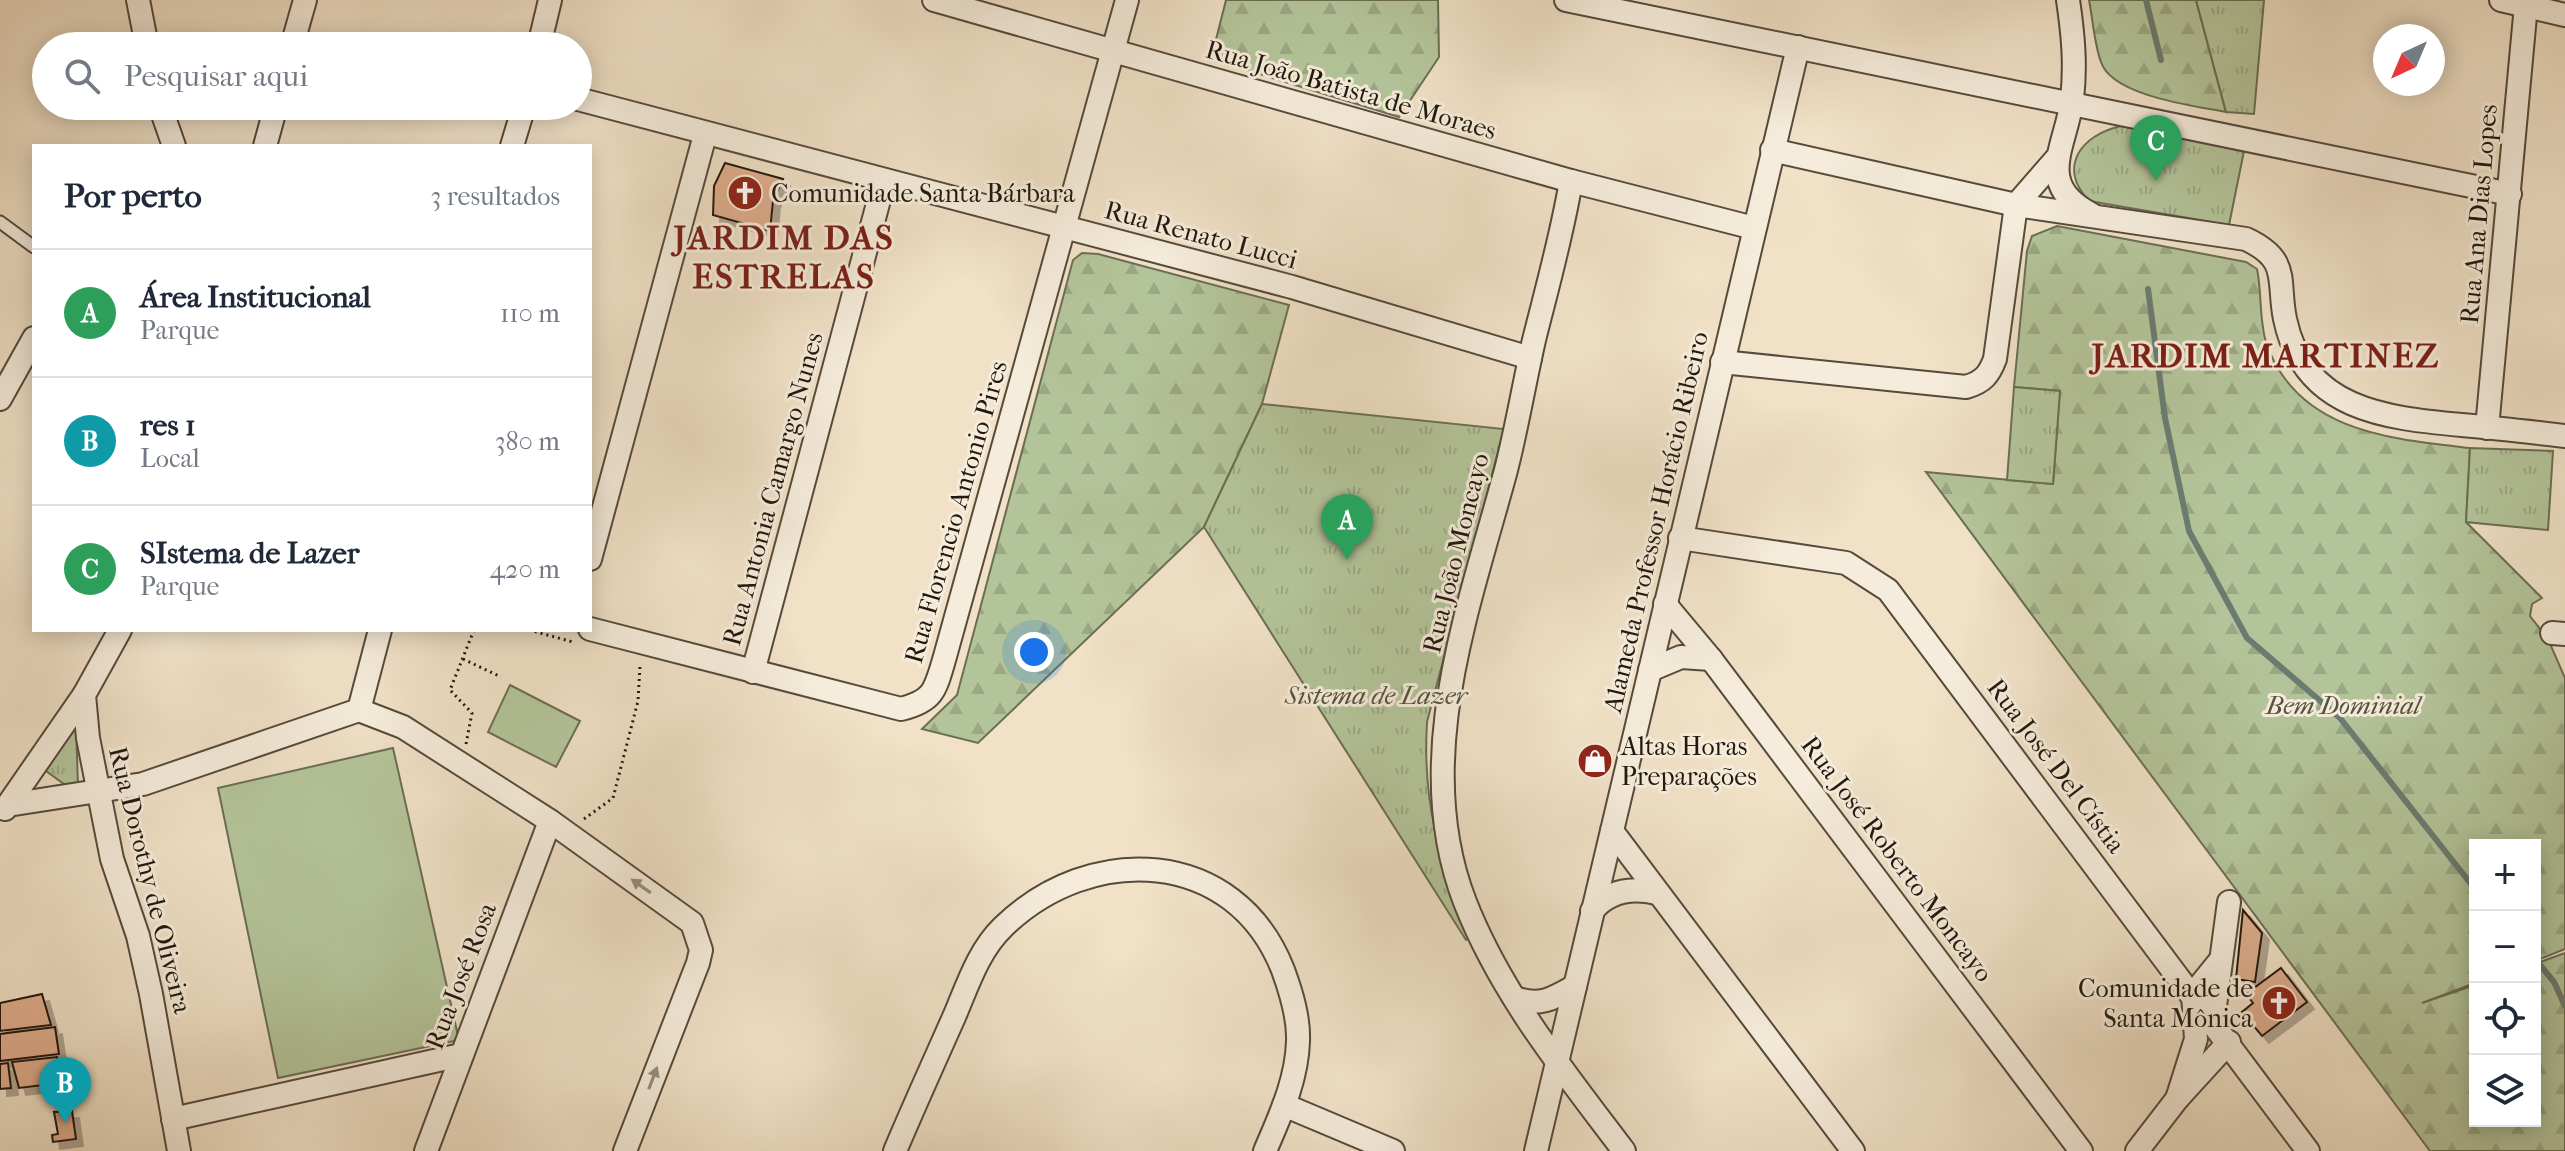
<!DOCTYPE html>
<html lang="pt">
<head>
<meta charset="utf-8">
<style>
  body { margin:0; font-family:"IM FELL French Canon",serif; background:#f2f2f3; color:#1f2937 }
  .controls { position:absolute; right:24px; bottom:24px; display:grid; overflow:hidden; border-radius:0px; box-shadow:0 4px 20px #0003 }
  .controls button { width:72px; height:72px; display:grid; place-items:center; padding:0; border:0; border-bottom:2px solid #e0e1e3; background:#fff; color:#1f2937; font:40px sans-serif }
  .compass { position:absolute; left:2373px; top:24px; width:72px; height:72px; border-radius:50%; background:#fff; box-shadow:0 4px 20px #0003; rotate:224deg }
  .you { position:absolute; left:1034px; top:652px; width:28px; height:28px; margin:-20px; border:6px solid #fff; border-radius:50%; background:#1a73e8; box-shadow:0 0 0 12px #1a73e833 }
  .badge { display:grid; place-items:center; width:52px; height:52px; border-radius:50%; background:#8f2418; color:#fff; font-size:26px; font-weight:700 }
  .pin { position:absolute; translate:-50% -66px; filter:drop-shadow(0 2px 4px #0008) }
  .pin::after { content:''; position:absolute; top:42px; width:28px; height:24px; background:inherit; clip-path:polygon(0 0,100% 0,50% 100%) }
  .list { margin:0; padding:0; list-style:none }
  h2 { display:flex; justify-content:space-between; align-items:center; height:104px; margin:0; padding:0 32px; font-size:34px }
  h2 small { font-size:26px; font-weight:400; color:#747a83 }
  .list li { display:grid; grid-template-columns:52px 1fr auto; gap:24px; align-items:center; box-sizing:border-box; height:128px; padding:0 32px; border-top:2px solid #e0e1e3 }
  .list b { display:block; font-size:30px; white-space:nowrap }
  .list p { margin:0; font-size:26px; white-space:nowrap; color:#747a83 }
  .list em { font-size:26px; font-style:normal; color:#747a83 }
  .icon { flex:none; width:44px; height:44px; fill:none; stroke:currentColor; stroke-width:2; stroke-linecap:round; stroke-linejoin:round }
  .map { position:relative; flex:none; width:2565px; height:1151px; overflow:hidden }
  .search { position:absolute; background:#fff; box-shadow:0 4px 20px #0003; left:32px; top:32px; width:560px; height:88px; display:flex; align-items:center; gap:20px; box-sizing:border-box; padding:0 28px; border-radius:44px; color:#747a83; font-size:30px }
  .panel { position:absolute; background:#fff; box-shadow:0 4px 20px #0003; left:32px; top:144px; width:560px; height:488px; border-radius:0px }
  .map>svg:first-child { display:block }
  .green { fill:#b4c49a; stroke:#6b6e54; stroke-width:2 }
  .forest { fill:url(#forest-firs); stroke:#6b6e54; stroke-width:2 }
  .park { fill:url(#park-tufts); stroke:#6b6e54; stroke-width:2 }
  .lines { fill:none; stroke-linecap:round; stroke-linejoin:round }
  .stream { stroke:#6a7c71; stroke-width:6 }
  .building { fill:#dfad8d; stroke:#22180d; stroke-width:2; filter:url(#shadow) }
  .lane-casing { stroke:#564a3c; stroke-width:15 }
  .street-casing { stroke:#564a3c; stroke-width:26 }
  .path { stroke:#22180d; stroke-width:3; stroke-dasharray:2 4; stroke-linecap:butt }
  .lane { stroke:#f5ecdb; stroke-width:11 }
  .street { stroke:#f5ecdb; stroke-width:22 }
  .oneway { fill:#968d7e }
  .labels { text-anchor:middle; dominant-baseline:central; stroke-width:6; stroke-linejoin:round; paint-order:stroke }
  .street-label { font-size:26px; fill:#22180d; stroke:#f5ecdb }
  .poi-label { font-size:26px; fill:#22180d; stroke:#f5ecdb; text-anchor:start }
  .park-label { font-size:26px; font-style:italic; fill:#55543e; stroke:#f5ecdb }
  .district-label { font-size:34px; font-weight:bold; letter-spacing:2px; fill:#7a1f14; stroke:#f5ecdb }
</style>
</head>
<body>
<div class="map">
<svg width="2565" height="1151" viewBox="0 0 2565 1151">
  <defs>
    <pattern id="forest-firs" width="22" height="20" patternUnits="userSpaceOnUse" patternTransform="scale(2)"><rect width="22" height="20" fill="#b4c49a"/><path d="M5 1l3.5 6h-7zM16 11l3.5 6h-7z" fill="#9aa884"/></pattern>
    <pattern id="park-tufts" width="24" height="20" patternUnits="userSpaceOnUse" patternTransform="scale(2)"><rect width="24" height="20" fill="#b4c49a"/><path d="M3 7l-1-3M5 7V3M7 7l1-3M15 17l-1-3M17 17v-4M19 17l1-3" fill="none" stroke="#9aa884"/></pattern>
    <filter id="shadow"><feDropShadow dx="7" dy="7" stdDeviation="0" flood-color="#0004"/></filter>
  </defs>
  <rect width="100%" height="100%" fill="#f0e1c7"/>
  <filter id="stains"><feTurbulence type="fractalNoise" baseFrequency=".0025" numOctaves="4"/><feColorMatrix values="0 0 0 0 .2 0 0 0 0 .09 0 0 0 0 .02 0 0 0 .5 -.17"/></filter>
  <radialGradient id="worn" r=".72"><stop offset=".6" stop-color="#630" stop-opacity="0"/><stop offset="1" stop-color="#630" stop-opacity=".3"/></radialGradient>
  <g class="green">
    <polygon points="510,685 580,721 556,767 488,732"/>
    <polygon points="393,748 459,1040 278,1078 218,788"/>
  </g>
  <g class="forest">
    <polygon points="1226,0 1438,0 1439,57 1399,117 1211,59"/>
    <path d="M2089 0H2196L2226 112C2195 106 2112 96 2101 62 2094 43 2093 20 2089 0Z"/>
    <path d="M2057 226 2246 262 2257 269C2262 293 2259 319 2266 342 2296 432 2391 439 2470 448L2466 522 2542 598 2532 604 2530 616 2548 639 2565 678V949L2535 961V845H2475V983L2422 1003 2475 985V1121H2535V964L2565 953V1151H2430L1926 472 2053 484 2060 391 2014 387 2027 251 2032 236Z"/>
    <polygon points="1082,253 1098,254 1289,305 1262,404 1204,527 978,743 922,729 957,695 1073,260"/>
  </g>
  <g class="park">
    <polygon points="2196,0 2264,0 2254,114 2226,112"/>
    <path d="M2121 126 2244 151 2229 225 2089 201C2057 167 2081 135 2121 126Z"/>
    <polygon points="2014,387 2060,391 2053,484 2007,480"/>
    <path d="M1262 404 1504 429 1427 722C1422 804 1440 863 1471 937L1466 940 1204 527Z"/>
    <polygon points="2470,448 2553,451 2548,530 2466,522"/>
    <polygon points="76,724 78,787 68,787 42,768"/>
  </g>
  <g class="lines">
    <g class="stream">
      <polyline points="2146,0 2161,60"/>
      <polyline points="2148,289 2165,418 2189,531 2247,638 2340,718 2475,889"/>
      <polyline points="2535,959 2554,982 2565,1006"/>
    </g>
  </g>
  <g class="building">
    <polygon points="725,163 783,179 773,201 770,231 713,215 714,186"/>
    <polygon points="2243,910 2262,933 2255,982 2236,979"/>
    <polygon points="2281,968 2307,1002 2262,1036 2242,1012 2253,1003 2246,994"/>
    <polygon points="42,994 51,1025 0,1031 0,1003"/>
    <polygon points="55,1027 59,1054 0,1061 0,1034"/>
    <polygon points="57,1057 60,1083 19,1088 12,1062"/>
    <polygon points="8,1063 11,1088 0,1089 0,1064"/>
    <polygon points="72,1111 76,1139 53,1142 52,1135 58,1134 54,1112"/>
  </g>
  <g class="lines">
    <defs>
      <polyline id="lane" points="0,222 34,247"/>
      <g id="street">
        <polyline points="138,0 147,46"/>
        <polyline points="934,0 1571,181 1754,228"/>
        <polyline points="1566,0 2510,194"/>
        <path d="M2068 0C2073 34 2076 65 2072 99 2067 145 2033 184 2091 214"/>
        <polyline points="2501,0 2565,15"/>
        <polyline points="292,46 305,0"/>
        <polyline points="539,46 550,0"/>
        <polyline points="578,99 1292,287 1530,358"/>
        <polyline points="160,106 174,146"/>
        <polyline points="265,146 276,106"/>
        <polyline points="512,146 524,106"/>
        <path d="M1772 150 2016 205 2246 239C2291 260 2277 280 2285 319 2304 410 2385 418 2462 425 2496 428 2531 432 2565 436"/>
        <path d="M1571 181C1562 235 1547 288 1534 340 1524 384 1517 427 1506 470 1469 608 1410 761 1465 902 1501 994 1565 1073 1624 1151"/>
        <path d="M1722 362 1966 387C1983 382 1989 375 1995 359L2016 205 2056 159"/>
        <polyline points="0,399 34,338"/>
        <polyline points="2487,428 2526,5"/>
        <polyline points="1680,538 1846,563 1888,590 2308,1151"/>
        <polyline points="590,559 705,135"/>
        <polyline points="1665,604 1711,659 2081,1151"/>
        <path d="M590 629 901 709C933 701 935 691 944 660L1127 0"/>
        <polyline points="120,630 84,695 88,738 112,859 138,936 151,994 179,1151"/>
        <polyline points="2552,633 2565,634"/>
        <polyline points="1650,670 1681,657 1711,659"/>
        <polyline points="753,672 884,181"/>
        <polyline points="359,710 403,727 550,821 692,923 701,950 698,963 625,1151"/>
        <polyline points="8,805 143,784 359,710 380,630"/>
        <polyline points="5,809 84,695"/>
        <polyline points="1612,831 1853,1151"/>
        <path d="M1592 911C1609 890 1632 887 1657 893"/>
        <path d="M1515 998C1539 1007 1553 999 1575 986"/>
        <polyline points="2213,1021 2229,902"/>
        <polyline points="2177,1099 2196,1039 2193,994 2219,962"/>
        <polyline points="1284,1105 1393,1151"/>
        <polyline points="173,1119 461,1055"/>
        <polyline points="426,1151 550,821"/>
        <path d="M895 1151C914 1106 934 1062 954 1017 967 987 978 951 1003 927 1090 842 1235 847 1283 970 1291 992 1299 1017 1298 1041 1297 1080 1280 1116 1265 1151"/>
        <polyline points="1536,1151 1798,47"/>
        <polyline points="2137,1151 2177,1099 2229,1042"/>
      </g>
    </defs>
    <use href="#lane" class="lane-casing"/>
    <use href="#street" class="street-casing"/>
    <g class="path">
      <polyline points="529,630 573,642"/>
      <polyline points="463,659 501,677"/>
      <polyline points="466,744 472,713 450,690 474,630"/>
      <polyline points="584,819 613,798 638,701 640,665"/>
    </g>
    <use href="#lane" class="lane"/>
    <use href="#street" class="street"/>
  </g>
  <defs><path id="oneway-solid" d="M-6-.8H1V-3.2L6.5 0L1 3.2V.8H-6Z" transform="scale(2)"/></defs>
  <g class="oneway">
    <use href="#oneway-solid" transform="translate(641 886) rotate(-145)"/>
    <use href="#oneway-solid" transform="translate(653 1078) rotate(-69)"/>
  </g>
  <defs>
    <symbol id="church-disc" viewBox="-11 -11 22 22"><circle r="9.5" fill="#8f2418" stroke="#f5ecdb"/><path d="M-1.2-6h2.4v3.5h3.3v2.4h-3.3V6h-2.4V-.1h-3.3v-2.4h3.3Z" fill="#fff"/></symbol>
    <symbol id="shop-disc" viewBox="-11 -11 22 22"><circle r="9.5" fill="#8f2418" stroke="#f5ecdb"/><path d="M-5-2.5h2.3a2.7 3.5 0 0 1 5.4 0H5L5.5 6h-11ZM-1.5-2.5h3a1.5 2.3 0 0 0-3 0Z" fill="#fff"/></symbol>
  </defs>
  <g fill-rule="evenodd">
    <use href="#church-disc" x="725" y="173" width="40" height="40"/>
    <use href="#shop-disc" x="1575" y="741" width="40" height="40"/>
    <use href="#church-disc" x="2259" y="983" width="40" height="40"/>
  </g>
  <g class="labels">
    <g class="street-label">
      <text transform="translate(1351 90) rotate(16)">Rua João Batista de Moraes</text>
      <text transform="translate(2479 214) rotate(-85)">Rua Ana Dias Lopes</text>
      <text transform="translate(1201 235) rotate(15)">Rua Renato Lucci</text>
      <text transform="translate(773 489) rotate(-75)">Rua Antonia Camargo Nunes</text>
      <text transform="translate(956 512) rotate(-74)">Rua Florencio Antonio Pires</text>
      <text transform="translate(1656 522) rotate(-77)">Alameda Professor Horácio Ribeiro</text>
      <text transform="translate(1456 553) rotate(-76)">Rua João Moncayo</text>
      <text transform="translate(2056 766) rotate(53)">Rua José Del Cístia</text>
      <text transform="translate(1897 859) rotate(53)">Rua José Roberto Moncayo</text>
      <text transform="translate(150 880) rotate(76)">Rua Dorothy de Oliveira</text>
      <text transform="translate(461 976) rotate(-69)">Rua José Rosa</text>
    </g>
    <g class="poi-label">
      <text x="771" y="193">Comunidade Santa Bárbara</text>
      <text x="1621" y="746">Altas Horas<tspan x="1621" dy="30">Preparações</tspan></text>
      <text x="2253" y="988" text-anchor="end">Comunidade de<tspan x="2253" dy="30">Santa Mônica</tspan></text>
    </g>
    <g class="park-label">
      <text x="1376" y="695">Sistema de Lazer</text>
      <text x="2343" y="705">Bem Dominial</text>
    </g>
    <g class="district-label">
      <text x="784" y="238">JARDIM DAS<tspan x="784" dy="39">ESTRELAS</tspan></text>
      <text x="2266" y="356">JARDIM MARTINEZ</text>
    </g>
  </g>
  <rect width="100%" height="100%" filter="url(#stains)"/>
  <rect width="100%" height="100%" fill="url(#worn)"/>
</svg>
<div class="controls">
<button>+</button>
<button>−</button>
<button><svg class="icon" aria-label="locate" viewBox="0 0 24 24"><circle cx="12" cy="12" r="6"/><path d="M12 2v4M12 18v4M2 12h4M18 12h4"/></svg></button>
<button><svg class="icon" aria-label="layers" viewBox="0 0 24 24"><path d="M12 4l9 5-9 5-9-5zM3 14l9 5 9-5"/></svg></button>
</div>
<svg class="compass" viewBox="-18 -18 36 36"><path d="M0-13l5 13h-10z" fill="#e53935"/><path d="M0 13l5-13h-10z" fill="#747a83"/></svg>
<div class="you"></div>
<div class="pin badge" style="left:1347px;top:560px;background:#2e9e5b">A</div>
<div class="pin badge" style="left:65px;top:1123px;background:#0f9aa8">B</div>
<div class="pin badge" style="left:2156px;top:181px;background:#2e9e5b">C</div>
<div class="search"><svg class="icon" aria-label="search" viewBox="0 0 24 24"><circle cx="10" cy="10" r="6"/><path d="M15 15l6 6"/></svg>Pesquisar aqui</div>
<section class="panel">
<h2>Por perto<small>3 resultados</small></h2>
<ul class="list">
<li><span class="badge" style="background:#2e9e5b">A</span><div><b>Área Institucional</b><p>Parque</p></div><em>110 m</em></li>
<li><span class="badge" style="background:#0f9aa8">B</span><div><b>res 1</b><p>Local</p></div><em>380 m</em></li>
<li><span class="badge" style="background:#2e9e5b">C</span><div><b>SIstema de Lazer</b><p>Parque</p></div><em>420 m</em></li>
</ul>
</section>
</div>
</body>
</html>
